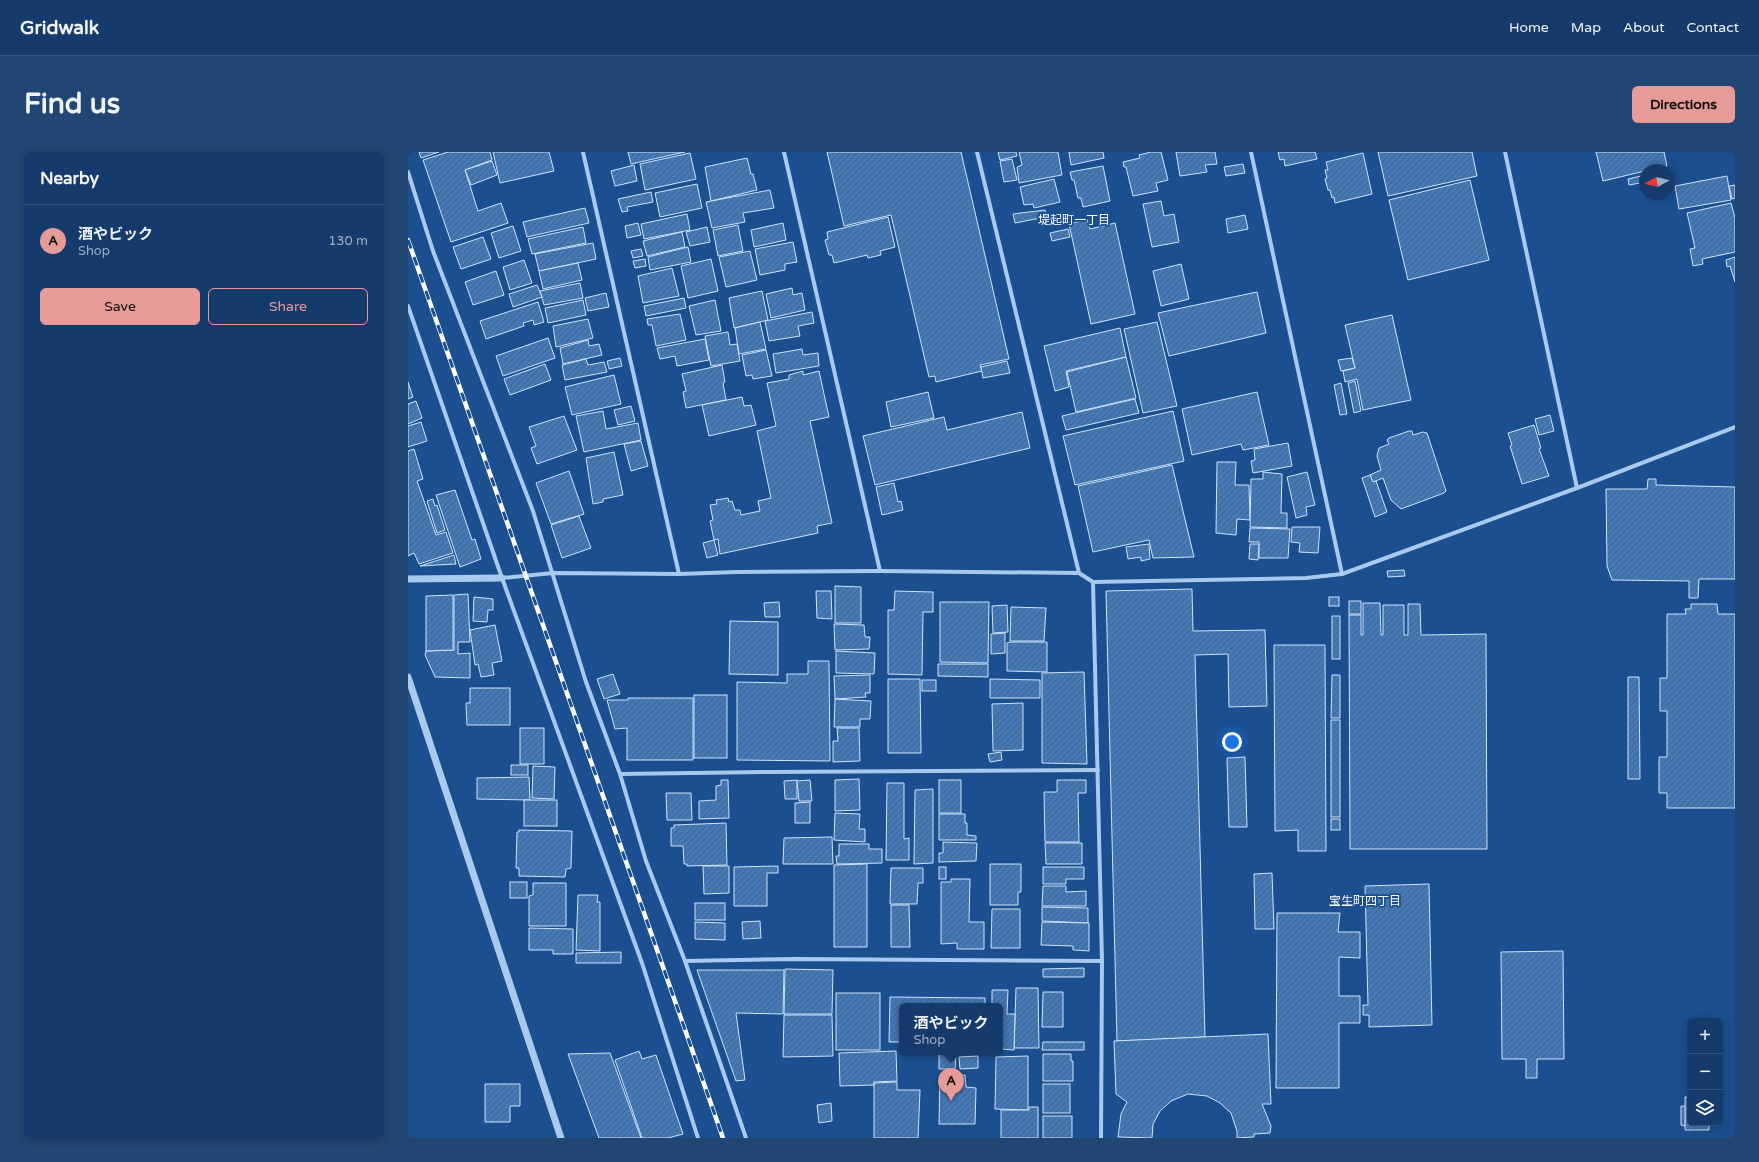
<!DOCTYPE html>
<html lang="en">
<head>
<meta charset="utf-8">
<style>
  body { margin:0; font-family:"Varela Round","Noto Sans JP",sans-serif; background:#214673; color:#f1f3f6 }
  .controls { position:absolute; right:12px; bottom:12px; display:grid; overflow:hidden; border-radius:6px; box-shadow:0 2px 10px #0003 }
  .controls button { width:36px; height:36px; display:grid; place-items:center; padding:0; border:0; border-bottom:1px solid #33557e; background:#143b6b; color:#f1f3f6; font:20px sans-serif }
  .compass { position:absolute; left:1231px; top:12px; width:36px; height:36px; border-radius:50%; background:#143b6b; box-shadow:0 2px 10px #0003; rotate:262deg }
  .you { position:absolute; left:824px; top:590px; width:14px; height:14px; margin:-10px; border:3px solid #fff; border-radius:50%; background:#1a73e8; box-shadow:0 0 0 6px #1a73e833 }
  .badge { display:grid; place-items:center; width:26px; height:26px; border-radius:50%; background:#e69b98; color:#111; font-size:13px; font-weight:700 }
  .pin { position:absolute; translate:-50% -33px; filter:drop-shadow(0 1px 2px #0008) }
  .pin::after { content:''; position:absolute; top:21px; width:14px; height:12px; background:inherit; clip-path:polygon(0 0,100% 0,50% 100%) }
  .popup { position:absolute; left:491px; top:851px; width:104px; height:52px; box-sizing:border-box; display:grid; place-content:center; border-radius:6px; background:#143b6b; filter:drop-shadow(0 1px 3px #0005); font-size:13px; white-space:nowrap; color:#9dadc1 }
  .popup b { font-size:15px; color:#f1f3f6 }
  .popup::after { content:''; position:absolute; left:50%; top:100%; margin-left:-8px; border:8px solid transparent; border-top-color:#143b6b }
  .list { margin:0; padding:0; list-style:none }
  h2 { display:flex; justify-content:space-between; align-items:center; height:52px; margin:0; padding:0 16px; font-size:17px }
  h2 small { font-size:13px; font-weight:400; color:#9dadc1 }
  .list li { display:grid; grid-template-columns:26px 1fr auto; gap:12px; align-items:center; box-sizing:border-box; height:72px; padding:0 16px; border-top:1px solid #33557e }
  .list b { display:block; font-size:15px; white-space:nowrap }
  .list p { margin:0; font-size:13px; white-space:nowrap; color:#9dadc1 }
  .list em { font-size:13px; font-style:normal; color:#9dadc1 }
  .actions { display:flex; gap:8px; padding:12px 16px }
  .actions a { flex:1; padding:9px 0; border:1px solid #e69b98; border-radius:6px; text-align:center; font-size:14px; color:#e69b98 }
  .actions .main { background:#e69b98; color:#111 }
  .icon { flex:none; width:22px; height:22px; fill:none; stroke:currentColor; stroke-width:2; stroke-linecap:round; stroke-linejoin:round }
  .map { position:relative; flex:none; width:1327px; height:986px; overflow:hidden; border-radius:6px }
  header { display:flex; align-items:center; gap:24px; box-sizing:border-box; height:56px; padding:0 20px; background:#143b6b; border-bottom:1px solid #33557e }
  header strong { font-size:19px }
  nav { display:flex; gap:22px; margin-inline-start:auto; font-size:14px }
  .intro { display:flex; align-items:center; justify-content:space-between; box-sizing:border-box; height:96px; padding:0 24px }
  h1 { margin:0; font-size:28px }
  .button { padding:10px 18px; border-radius:6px; background:#e69b98; color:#111; font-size:14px; font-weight:700 }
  main { display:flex; gap:24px; padding:0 24px }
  aside { flex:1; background:#143b6b; border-radius:6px; box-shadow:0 2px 10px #0003 }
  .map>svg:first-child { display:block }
  .building { fill:url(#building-hatch); stroke:#cfe3fa }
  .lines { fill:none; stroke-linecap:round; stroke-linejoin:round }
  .minor { stroke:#a9c9ee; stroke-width:4 }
  .tertiary { stroke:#a9c9ee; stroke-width:7 }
  .rail-casing { stroke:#fff; stroke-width:4.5 }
  .rail { stroke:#1b4f8f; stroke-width:3; stroke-dasharray:9; stroke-linecap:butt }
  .labels { text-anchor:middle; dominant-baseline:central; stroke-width:3.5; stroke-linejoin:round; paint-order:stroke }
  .neighbourhood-label { font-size:12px; fill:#fff; stroke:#1b4f8f }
</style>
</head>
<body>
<header>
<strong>Gridwalk</strong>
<nav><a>Home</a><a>Map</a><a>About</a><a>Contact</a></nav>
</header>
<div class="intro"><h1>Find us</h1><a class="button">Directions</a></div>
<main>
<aside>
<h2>Nearby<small></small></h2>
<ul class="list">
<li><span class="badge">A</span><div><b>酒やビック</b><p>Shop</p></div><em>130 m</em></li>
</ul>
<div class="actions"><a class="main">Save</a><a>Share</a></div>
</aside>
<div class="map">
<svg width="1327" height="986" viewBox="0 0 1327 986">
  <defs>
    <pattern id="building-hatch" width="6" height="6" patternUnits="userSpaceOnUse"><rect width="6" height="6" fill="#4478b7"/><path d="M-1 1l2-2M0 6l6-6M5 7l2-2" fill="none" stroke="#486282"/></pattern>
  </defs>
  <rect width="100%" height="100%" fill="#1b4f8f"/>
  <g class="building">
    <polygon points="11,0 31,0 13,6"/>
    <polygon points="40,0 82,0 84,8 57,18 70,59 93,51 100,71 43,90 15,8"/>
    <polygon points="85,0 141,0 146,19 92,31"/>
    <polygon points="220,0 277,0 223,12"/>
    <polygon points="419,0 553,0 601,207 572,213 574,219 528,230 527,224 521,225 483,63 436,74"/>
    <polygon points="590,0 608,0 609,4 592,8"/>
    <polygon points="611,0 650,0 654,23 611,31 609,15 614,13"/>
    <polygon points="661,0 695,0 696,6 663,13"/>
    <polygon points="743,0 753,0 760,28 748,31 750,39 725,44 718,15 716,15 715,10 732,6 731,3"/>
    <polygon points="768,0 807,0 809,12 797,13 799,20 772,24"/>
    <polygon points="870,0 907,0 909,7 877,14 876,7 872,8"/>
    <polygon points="970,0 1064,0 1069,24 980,44"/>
    <polygon points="1188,0 1256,0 1259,14 1237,18 1237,19 1195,29"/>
    <polygon points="282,1 288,27 237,38 232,12"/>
    <polygon points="955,1 964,42 927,51 926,45 924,46 922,38 920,38 917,27 919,26 917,18 920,18 918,10"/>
    <polygon points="339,6 343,22 345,22 349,38 303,49 297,15"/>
    <polygon points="604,7 609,28 596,30 592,9"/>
    <polygon points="84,9 89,23 63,33 57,18"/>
    <polygon points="835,12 837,21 818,24 816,15"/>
    <polygon points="226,13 229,29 207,34 203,19"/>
    <polygon points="695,14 702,49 675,55 673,46 670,46 666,28 664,28 662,20"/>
    <polygon points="1237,23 1237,30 1221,33 1220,27"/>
    <polygon points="1319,24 1323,48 1271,57 1267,34"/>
    <polygon points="646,27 652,50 626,56 625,52 616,53 612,35"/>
    <polygon points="1062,28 1081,108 1000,128 981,48"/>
    <polygon points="289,32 294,56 252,65 247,41"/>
    <polygon points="1327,33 1327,46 1324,47 1321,34"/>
    <polygon points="362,38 366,56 335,61 337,70 304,76 298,50"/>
    <polygon points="243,40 245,50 219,55 220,59 214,60 210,47"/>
    <polygon points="753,49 756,64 766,62 771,90 744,95 735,52"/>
    <polygon points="1323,51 1327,66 1327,100 1294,107 1295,112 1285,114 1282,97 1287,96 1279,61"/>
    <polygon points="177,56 181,71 119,85 115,70"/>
    <polygon points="637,58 638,65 607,71 605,62"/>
    <polygon points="279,62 282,78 236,87 233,72"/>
    <polygon points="837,63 840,77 820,81 818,67"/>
    <polygon points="480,65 487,95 472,99 473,103 460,106 459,103 426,111 424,103 421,103 417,88 420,87 419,80"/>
    <polygon points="679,67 682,77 707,71 727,162 683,172 661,72"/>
    <polygon points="230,71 233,83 219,86 217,74"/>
    <polygon points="375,71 378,88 346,95 343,78"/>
    <polygon points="330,73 335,99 310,104 305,78"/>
    <polygon points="105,74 113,99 91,106 83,81"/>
    <polygon points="175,75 178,91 124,102 120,87"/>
    <polygon points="299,75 302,90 282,94 278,80"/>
    <polygon points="660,77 662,85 644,89 642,81"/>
    <polygon points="274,80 277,95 239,104 235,89"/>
    <polygon points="75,85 83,107 53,117 45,95"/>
    <polygon points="385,90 389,110 377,112 377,118 352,123 347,97"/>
    <polygon points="185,91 188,107 131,119 127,102"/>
    <polygon points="280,95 283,110 242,118 240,105"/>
    <polygon points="233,97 235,104 225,106 223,99"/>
    <polygon points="342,99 349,128 318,135 311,105"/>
    <polygon points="1327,105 1327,130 1322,114 1319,115 1318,108"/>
    <polygon points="237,107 238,114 227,116 225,109"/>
    <polygon points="303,107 310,139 280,146 273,114"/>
    <polygon points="116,108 124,131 102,138 95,115"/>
    <polygon points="170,111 174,128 135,137 131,119"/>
    <polygon points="773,112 781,147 753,154 745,119"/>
    <polygon points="264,116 271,144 235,151 230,124"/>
    <polygon points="88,119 96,143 65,153 57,130"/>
    <polygon points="172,131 175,146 136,153 132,139"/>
    <polygon points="129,133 134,145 105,155 101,142"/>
    <polygon points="384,136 385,143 394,141 397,158 363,166 358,142"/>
    <polygon points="354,139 360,168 326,176 321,146"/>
    <polygon points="849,140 858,181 761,204 750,161"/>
    <polygon points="198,141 201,155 180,159 177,146"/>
    <polygon points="276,146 278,156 238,164 236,154"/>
    <polygon points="175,148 178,163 140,171 137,156"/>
    <polygon points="307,148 313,179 288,183 281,154"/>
    <polygon points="130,150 136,170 126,173 125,168 115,171 116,174 78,187 72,169"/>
    <polygon points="404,160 406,171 390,174 392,184 361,189 357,169"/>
    <polygon points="272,162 278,188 248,194 244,173 240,173 239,167"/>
    <polygon points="984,163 1003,248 955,258 949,227 937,230 935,219 947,216 937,173"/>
    <polygon points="180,167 185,186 148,195 145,174"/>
    <polygon points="352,170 358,197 331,202 327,176"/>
    <polygon points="749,170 769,254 735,261 716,177"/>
    <polygon points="712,176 718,205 658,219 661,235 647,239 636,194"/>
    <polygon points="320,180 322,193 329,192 332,209 303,214 297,184"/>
    <polygon points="140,186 147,206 95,224 88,204"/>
    <polygon points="297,187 301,208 269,214 267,204 252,207 249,196"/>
    <polygon points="180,188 181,194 191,192 194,203 155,212 152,196"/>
    <polygon points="394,197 395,203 410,201 411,214 368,221 365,202"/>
    <polygon points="358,198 364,224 345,227 344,223 338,224 334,203"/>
    <polygon points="718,205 728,246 668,260 659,220"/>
    <polygon points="212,206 214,214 201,217 199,209"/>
    <polygon points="944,206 947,216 933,219 930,208"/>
    <polygon points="178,207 180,213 196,210 199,220 157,228 154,213"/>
    <polygon points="599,209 602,221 575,226 573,215"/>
    <polygon points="137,212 143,228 102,243 96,227"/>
    <polygon points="314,213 317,230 315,231 318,248 278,256 275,240 278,239 274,222"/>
    <polygon points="395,219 395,223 411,219 421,265 402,269 424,371 409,374 410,381 312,402 310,387 306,388 302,369 305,368 302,353 309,352 308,348 320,346 321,350 324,349 327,358 332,358 333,363 352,359 350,349 363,346 349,279 368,274 359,231 381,227 381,223"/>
    <polygon points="206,223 213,252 164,263 157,235"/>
    <polygon points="947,229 953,259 946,261 940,231"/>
    <polygon points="0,230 5,245 0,247"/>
    <polygon points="933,231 939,262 932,263 926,233"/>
    <polygon points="520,240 526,266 483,275 478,250"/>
    <polygon points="849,240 861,293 835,298 833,292 784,303 774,257"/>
    <polygon points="334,245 336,254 343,253 348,273 301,284 294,253"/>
    <polygon points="727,247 731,261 658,278 654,264"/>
    <polygon points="8,249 14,266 0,272 0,252"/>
    <polygon points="223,254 227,269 210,273 206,258"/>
    <polygon points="195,259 198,277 230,271 233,288 176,300 168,264"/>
    <polygon points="765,259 776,309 667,333 655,284"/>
    <polygon points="614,260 622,296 467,333 455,284 536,265 539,278"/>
    <polygon points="1142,263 1146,279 1131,283 1127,267"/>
    <polygon points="156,264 169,298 129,312 123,296 128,294 121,275"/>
    <polygon points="13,270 19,289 0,295 0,274"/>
    <polygon points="1126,273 1133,296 1131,297 1141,324 1114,332 1102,294 1104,293 1100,281"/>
    <polygon points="1001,279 1004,279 1005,283 1015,280 1019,281 1038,339 1036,341 993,357 983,348 975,326 965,330 962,323 973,318 969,304 971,296 981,292 979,288 981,286"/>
    <polygon points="233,289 240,314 223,319 216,292"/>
    <polygon points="880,291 884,314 845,321 843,309 847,308 846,297"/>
    <polygon points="6,297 15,327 9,329 28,383 38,380 45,401 11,412 6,401 0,404 0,299"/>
    <polygon points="206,300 215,343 195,347 195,350 185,352 178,306"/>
    <polygon points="809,310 828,310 827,333 841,333 842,368 829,367 828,383 808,381"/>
    <polygon points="764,313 786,405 745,406 741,388 685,400 670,334"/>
    <polygon points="161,319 176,362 143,372 128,331"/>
    <polygon points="855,320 874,322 873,361 879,361 879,376 842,375 843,327 855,327"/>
    <polygon points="899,320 907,353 898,355 899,363 888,366 879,325"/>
    <polygon points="962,323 965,330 968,329 979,360 967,365 954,326"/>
    <polygon points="1240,327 1248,327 1248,333 1327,335 1327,427 1291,427 1290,446 1281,446 1281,429 1204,428 1199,414 1198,337 1239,337"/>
    <polygon points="486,331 490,350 493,349 495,358 474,363 468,335"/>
    <polygon points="47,338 64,388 67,387 73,407 52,415 28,343"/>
    <polygon points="25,347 27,354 29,353 37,378 29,381 19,349"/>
    <polygon points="171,364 183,396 154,406 143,373"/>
    <polygon points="884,375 912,375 910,401 891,400 892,391 883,390"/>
    <polygon points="842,376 882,377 880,406 851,406 851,390 841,390"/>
    <polygon points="306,388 310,403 299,406 295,391"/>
    <polygon points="741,392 742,407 733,409 733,405 720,407 718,395"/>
    <polygon points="842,392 851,392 850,408 841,407"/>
    <polygon points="46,403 48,412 12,414"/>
    <polygon points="996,418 997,424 980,425 979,419"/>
    <polygon points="427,434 453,435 453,471 427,471"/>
    <polygon points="784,437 785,479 857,478 859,554 821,555 820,502 787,503 797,885 709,889 698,439"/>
    <polygon points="408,439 423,439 424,467 409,466"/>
    <polygon points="487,439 525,440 525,460 515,460 514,523 480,522 480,458 486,458"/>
    <polygon points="60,442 62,490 50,490 50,502 62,501 62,526 27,525 17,503 18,499 46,498 46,443"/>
    <polygon points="45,443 45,498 18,499 18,444"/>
    <polygon points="66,445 85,447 85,458 80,458 79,470 65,469"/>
    <rect x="921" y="445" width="10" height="9"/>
    <rect x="941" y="449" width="12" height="13"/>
    <polygon points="371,450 372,465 357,465 356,451"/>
    <polygon points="532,450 581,450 580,511 532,510"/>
    <polygon points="955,451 972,451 973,483 975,483 975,453 996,453 996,483 1000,483 1000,452 1012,452 1013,483 1078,482 1079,697 942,697 941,463 953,463 953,483 955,483"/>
    <polygon points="1283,452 1309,452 1310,462 1327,462 1327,656 1259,656 1259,641 1251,641 1251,605 1259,605 1259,559 1252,559 1252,526 1259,526 1259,462 1278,462 1277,457 1283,457"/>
    <polygon points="599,453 600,480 585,481 584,454"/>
    <polygon points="603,455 638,456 636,489 602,489"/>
    <rect x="924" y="464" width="8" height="43"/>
    <polygon points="322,469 370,470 370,523 321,522"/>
    <polygon points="426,472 456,473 457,485 462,485 461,497 427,498"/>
    <polygon points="87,473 94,509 84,511 86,523 73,525 70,512 67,513 62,478"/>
    <polygon points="597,481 597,501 583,502 583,482"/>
    <polygon points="602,490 639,490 639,520 599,519 599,491"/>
    <polygon points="866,493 917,493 918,699 890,699 890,678 867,679"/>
    <polygon points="428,499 467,501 466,522 428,521"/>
    <polygon points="400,509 421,509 422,609 329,608 329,530 379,531 379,522 400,522"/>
    <polygon points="530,512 580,512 580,525 530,524"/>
    <polygon points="676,520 679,612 634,611 634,521"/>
    <polygon points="205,522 212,542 196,547 189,527"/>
    <polygon points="462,523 462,541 457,541 458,545 427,547 426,524"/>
    <polygon points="924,523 932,523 932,566 923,566"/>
    <polygon points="1220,525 1231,525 1232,627 1220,627"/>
    <polygon points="480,527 512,527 513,601 480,601"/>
    <polygon points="582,527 632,528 632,546 582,546"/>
    <rect x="514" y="528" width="14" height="11"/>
    <polygon points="62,536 102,536 102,573 59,573 58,551 62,551"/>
    <rect x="286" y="543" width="33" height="63"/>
    <polygon points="220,546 285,546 285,608 219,608 219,576 207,577 199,548 220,548"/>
    <polygon points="427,547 463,549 462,567 452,567 452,575 426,575"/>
    <polygon points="615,551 615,598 585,599 584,552"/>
    <rect x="923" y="568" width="9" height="97"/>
    <rect x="112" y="576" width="24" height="36"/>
    <polygon points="429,576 451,576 452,609 425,610 425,589 430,589"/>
    <polygon points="593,600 594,608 582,610 580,602"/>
    <polygon points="837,605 839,675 821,675 819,606"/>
    <rect x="103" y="613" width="17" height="10"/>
    <polygon points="125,614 147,615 146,647 124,646"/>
    <polygon points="121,625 122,648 69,647 69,626"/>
    <polygon points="451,627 452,658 427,659 427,628"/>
    <polygon points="313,628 320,628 321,666 291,667 291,649 308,648 308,634 313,633"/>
    <polygon points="389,628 389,647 377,647 376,629"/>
    <polygon points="402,628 404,649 391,649 389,629"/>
    <rect x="531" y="628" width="22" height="33"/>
    <polygon points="649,628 678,628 678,641 670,641 671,690 637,690 636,640 649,640"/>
    <polygon points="479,631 496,631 496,687 501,686 501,708 478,708"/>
    <polygon points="525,637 525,711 506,712 507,638"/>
    <polygon points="258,641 283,641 284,668 259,668"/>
    <rect x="116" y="648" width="33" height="26"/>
    <polygon points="402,650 402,671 387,671 387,651"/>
    <polygon points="427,661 452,662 451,677 457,677 457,690 426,688"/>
    <polygon points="531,662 557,662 557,671 559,671 559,683 568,684 568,688 531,688"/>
    <rect x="923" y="667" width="9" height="11"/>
    <polygon points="318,671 319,713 279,714 279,712 276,712 275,694 263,694 263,676 266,676 266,673"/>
    <polygon points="111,678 164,679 163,716 158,717 157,725 111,724 111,716 108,716 109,680 111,680"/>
    <polygon points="424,685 425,712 375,712 376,686"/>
    <polygon points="535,690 569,691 568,709 531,710 531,701 535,701"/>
    <polygon points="637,691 674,691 674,712 638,712"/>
    <polygon points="431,692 461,692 461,697 474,697 474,711 429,712 428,704 431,704"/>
    <polygon points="459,712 459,795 426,795 426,713"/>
    <polygon points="582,712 613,712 613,740 610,740 610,753 582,753"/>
    <polygon points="295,714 321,714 321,741 296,742"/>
    <polygon points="370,714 370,721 359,721 359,754 326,754 326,715"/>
    <rect x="531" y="715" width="7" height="12"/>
    <polygon points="635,715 676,715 676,727 658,727 658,732 635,732"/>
    <polygon points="483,716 515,716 515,731 510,731 509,752 482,752"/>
    <polygon points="864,721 866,777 847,777 846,722"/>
    <polygon points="543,727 562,727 561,770 576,770 576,797 549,797 549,791 533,792 533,730 543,730"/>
    <rect x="102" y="730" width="17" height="16"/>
    <polygon points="125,731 158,731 158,774 121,774 121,744 125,743"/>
    <polygon points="1021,732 1024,873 961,875 961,863 955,863 955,853 960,853 957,734"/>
    <polygon points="635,734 658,734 658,740 678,739 678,754 634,754"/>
    <polygon points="170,743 190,743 189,750 192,750 192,799 168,798"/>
    <rect x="287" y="751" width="30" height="17"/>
    <polygon points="483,753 501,753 502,795 483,795"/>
    <polygon points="634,755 680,756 680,771 634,769"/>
    <polygon points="584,757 612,757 612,796 583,796"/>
    <polygon points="869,761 932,761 930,780 952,780 952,806 931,805 931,844 952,844 952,871 931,871 931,936 868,936"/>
    <polygon points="352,769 353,786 335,787 334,770"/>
    <polygon points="287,770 317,771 317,788 287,787"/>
    <polygon points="634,770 681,771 681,799 665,798 665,794 633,793"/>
    <polygon points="121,776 165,777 165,802 145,802 145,798 121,798"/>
    <polygon points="1155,799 1156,907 1129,907 1129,926 1118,926 1118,907 1094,907 1093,800"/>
    <polygon points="213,800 213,811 168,811 168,801"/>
    <polygon points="676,816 676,825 635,825 635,817"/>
    <polygon points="377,817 425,818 424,862 376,862"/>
    <polygon points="289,818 376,818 375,862 328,861 337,928 328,929"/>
    <polygon points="608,836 630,836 631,896 606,896"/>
    <polygon points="584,838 600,838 599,862 607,862 606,898 592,897 592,854 584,854"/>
    <polygon points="635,840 655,840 655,875 634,875"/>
    <rect x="428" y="841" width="44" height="57"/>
    <polygon points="482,845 577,846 577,854 494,854 494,890 481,890"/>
    <polygon points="376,863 424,863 425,904 375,905"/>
    <polygon points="860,882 863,952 854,952 863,974 862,981 846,982 846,985 829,986 829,979 823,961 812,951 799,944 780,942 763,949 752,959 745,972 744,986 710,985 713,962 719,950 708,942 706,889"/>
    <polygon points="635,890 676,890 676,898 634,898"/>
    <polygon points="231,899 234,907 248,903 275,982 260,986 234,986 207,908"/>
    <polygon points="488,899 489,929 466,930 466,933 432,934 431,901"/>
    <polygon points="202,901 233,986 191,986 160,902"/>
    <polygon points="531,902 548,902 547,917 531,917"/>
    <polygon points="635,902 663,902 663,909 665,909 665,929 635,929"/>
    <polygon points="570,904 570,916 552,917 551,905"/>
    <polygon points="620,904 620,958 587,957 588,905"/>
    <polygon points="532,923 557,923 558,935 568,936 567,972 531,972"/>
    <polygon points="489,930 489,938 512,938 510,986 466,986 466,931"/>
    <polygon points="77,932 112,932 112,954 102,954 102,970 77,970"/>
    <rect x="635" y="932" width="27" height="29"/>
    <polygon points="1277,945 1282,945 1282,971 1301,971 1301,978 1277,978"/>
    <polygon points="423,951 424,969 411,971 409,953"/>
    <polygon points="1273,954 1277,954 1277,974 1273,973"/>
    <polygon points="621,955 630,955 630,986 593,986 593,958 621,958"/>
    <rect x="635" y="964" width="29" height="22"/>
  </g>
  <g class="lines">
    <g class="minor">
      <polyline points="175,0 271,422"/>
      <polyline points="376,0 472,419"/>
      <polyline points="569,0 671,421"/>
      <polyline points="843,0 934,422"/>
      <polyline points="1097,0 1169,336"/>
      <polyline points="0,20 25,99 125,359 178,530 212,622 238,709 277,809 338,986"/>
      <polyline points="0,154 94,426 234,811 290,986"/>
      <polyline points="94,426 145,421 271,422 329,420 472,419 671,421 685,430 898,426 934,422 1169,336 1327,275"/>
      <polyline points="685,430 694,809 693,986"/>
      <polyline points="212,622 359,620 690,618"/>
      <polyline points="277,809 388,807 694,809"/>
    </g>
    <g class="tertiary">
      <polyline points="0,427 94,426"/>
      <polyline points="0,525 153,986"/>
    </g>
    <defs>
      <polyline id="rail" points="0,88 315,986"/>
    </defs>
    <use href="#rail" class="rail-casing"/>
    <use href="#rail" class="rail"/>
  </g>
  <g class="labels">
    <g class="neighbourhood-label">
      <text x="666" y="68">堤起町一丁目</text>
      <text x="957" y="749">宝生町四丁目</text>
    </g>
  </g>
</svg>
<div class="controls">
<button>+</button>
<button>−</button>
<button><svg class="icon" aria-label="layers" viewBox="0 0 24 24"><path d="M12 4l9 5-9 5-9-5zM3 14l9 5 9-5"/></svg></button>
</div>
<svg class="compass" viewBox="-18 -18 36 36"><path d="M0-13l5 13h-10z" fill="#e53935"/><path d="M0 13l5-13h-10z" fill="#9dadc1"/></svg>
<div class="you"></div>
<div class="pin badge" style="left:543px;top:949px">A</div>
<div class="popup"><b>酒やビック</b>Shop</div>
</div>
</main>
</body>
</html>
